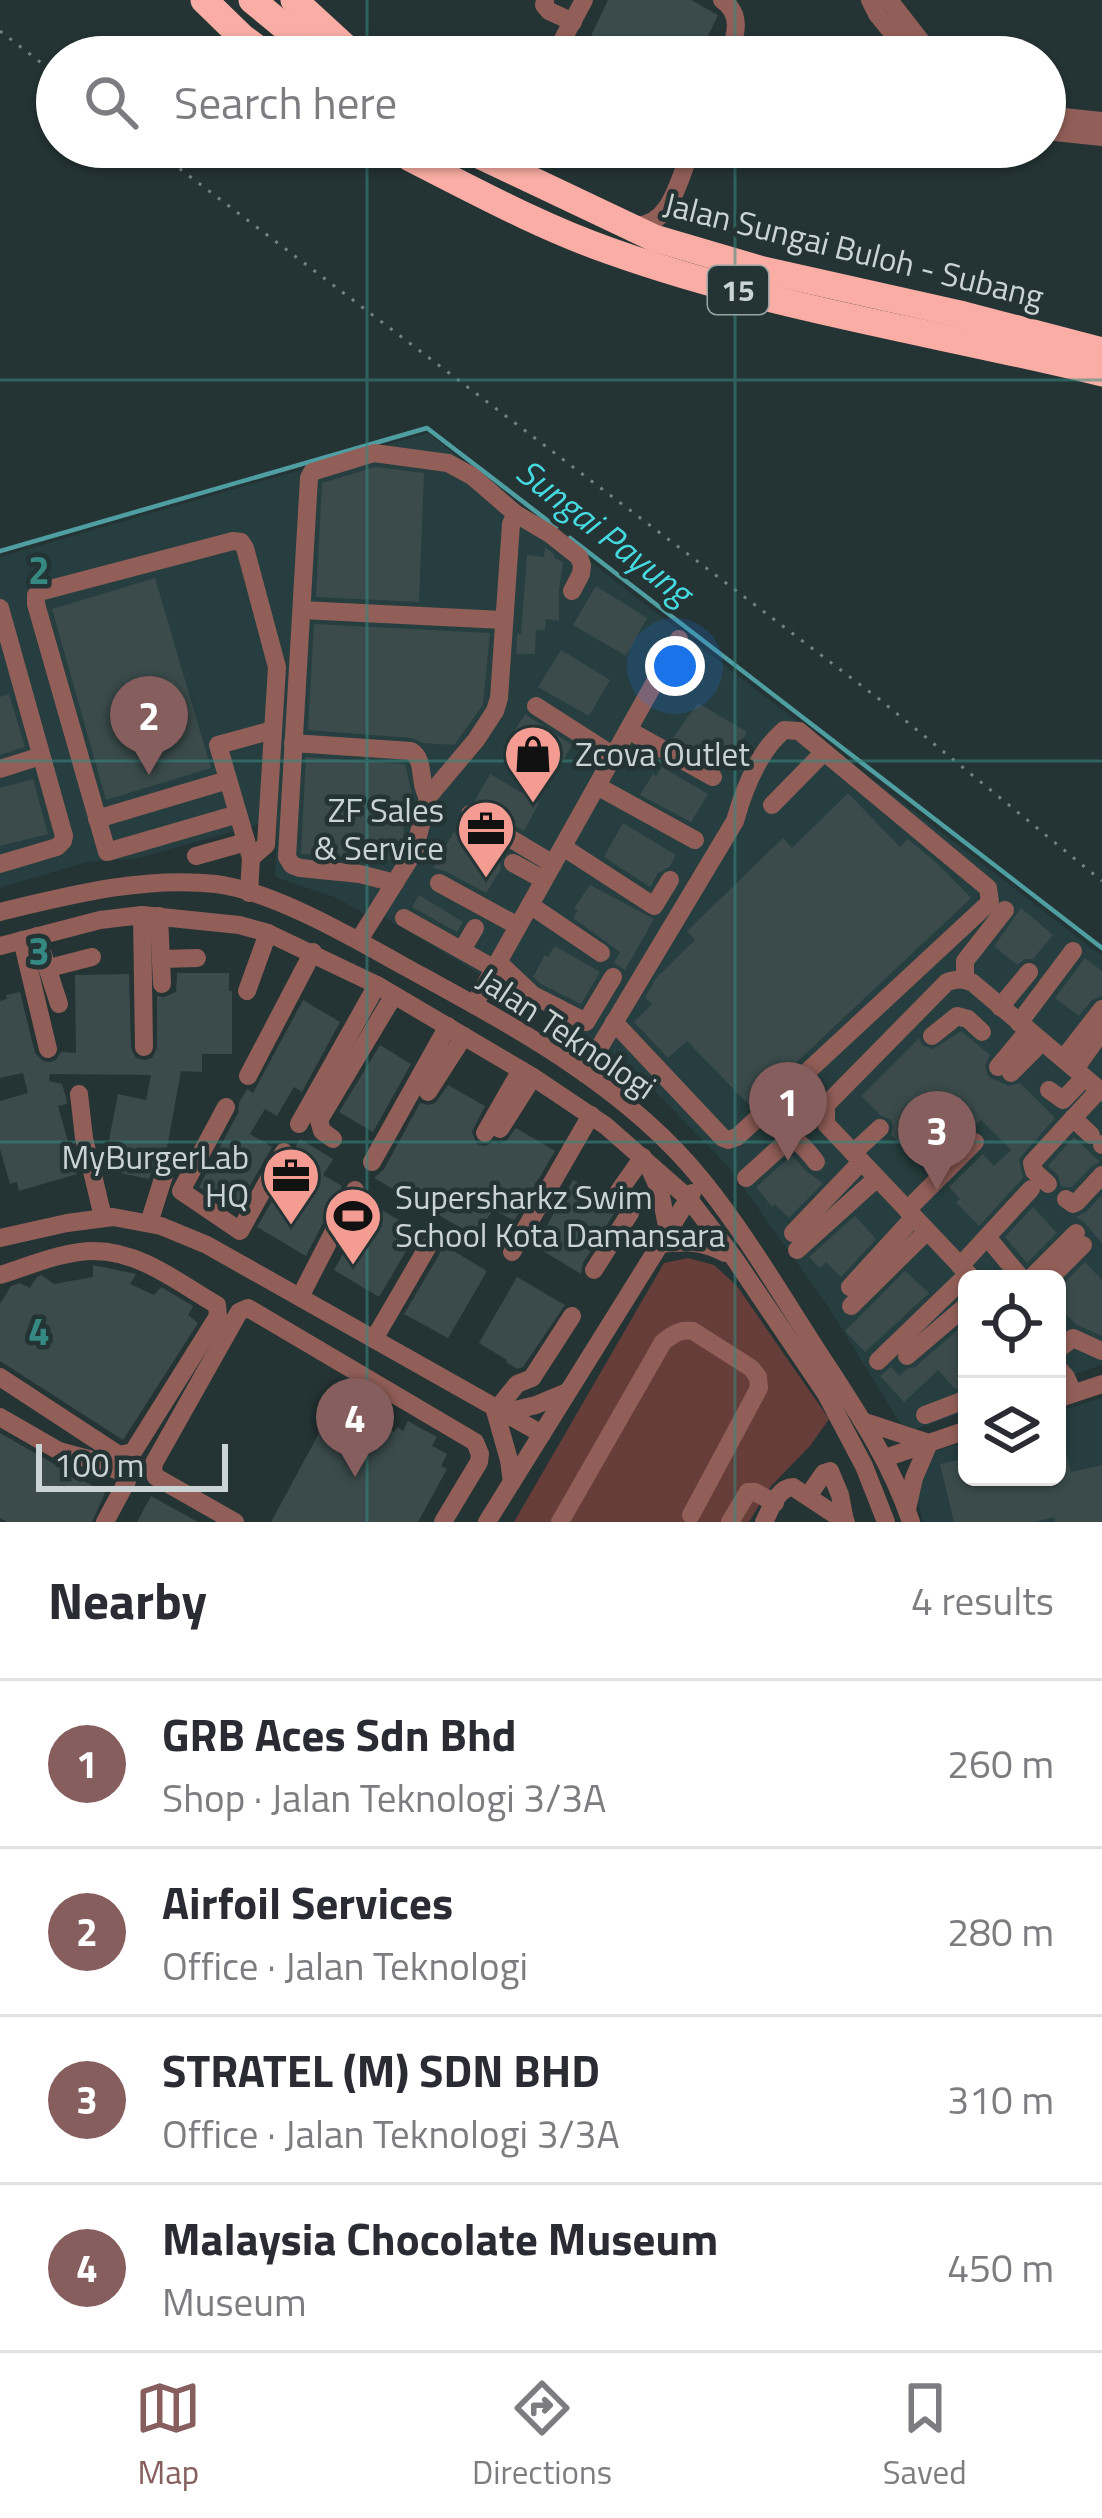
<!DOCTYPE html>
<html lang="en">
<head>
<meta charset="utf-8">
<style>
  body { margin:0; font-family:"Titillium Web",sans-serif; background:#f7f7f7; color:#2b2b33 }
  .controls { position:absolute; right:36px; bottom:36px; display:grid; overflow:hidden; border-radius:18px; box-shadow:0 3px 9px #0004 }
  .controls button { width:108px; height:108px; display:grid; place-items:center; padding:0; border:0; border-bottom:3px solid #e1e1e2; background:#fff; color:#2b2b33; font:60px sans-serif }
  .scale { position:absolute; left:36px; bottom:30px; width:192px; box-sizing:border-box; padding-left:12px; border:6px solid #cbd4d4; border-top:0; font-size:33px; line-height:42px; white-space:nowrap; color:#cbd4d4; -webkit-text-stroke:9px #243334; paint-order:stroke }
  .you { position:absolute; left:675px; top:666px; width:42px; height:42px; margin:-30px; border:9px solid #fff; border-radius:50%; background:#1a73e8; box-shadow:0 0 0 18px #1a73e833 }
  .badge { display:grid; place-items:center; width:78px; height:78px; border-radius:50%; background:#865e5e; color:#fff; font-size:39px; font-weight:700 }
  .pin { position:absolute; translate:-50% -99px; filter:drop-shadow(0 3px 6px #0008) }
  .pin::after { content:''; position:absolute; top:63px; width:42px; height:36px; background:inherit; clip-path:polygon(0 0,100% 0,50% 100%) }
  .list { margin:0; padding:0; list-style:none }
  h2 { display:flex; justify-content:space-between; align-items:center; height:156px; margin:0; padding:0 48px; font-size:51px }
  h2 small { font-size:39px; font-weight:400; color:#7c7c81 }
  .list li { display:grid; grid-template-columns:78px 1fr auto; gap:36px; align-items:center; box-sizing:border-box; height:168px; padding:0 48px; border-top:3px solid #e1e1e2 }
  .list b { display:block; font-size:45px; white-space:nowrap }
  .list p { margin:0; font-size:39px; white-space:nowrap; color:#7c7c81 }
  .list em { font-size:39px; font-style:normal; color:#7c7c81 }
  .icon { flex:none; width:66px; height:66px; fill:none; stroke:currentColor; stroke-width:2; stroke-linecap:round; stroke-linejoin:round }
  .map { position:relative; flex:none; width:1102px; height:1522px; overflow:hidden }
  .search { position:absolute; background:#fff; box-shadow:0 3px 9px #0004; left:36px; right:36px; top:36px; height:132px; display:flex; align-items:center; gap:30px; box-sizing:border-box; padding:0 42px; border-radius:66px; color:#7c7c81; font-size:45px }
  .sheet { height:828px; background:#fff }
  nav { display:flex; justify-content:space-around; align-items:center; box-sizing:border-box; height:168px; border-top:3px solid #e1e1e2; background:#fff; font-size:33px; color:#7c7c81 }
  nav a { display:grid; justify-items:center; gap:6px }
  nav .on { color:#865e5e }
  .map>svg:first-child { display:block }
  .built { fill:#263e3f }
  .green { fill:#663d38 }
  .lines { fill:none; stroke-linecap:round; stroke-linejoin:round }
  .stream { stroke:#4f9ea2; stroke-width:4.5 }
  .building { fill:#3b4b4b }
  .path { stroke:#758182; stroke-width:3; stroke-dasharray:3 9; stroke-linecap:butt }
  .minor { stroke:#925f58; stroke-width:18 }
  .highway { stroke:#f9ada4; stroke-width:27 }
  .grid { fill:none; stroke:#358982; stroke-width:3; stroke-opacity:0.55 }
  .labels { text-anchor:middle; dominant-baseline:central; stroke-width:9; stroke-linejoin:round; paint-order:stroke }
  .shield { fill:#243334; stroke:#99a4a4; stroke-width:3 }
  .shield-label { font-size:30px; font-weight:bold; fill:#cbd4d4 }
  .street-label { font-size:33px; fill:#cbd4d4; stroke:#243334 }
  .poi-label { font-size:33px; fill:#cbd4d4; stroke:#243334; text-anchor:start }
  .water-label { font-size:36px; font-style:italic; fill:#46d9e0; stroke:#243334 }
  .grid-label { font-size:39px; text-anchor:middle; font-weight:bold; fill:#358982; stroke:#243334; stroke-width:9; stroke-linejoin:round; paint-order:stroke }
</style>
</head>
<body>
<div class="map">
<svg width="1102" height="1522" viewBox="0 0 1102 1522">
  <rect width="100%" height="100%" fill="#243334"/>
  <g class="built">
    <polygon points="428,433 597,567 1102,956 1102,1365 1057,1380 1057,1279 967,1279 967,1411 916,1429 900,1423 827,1305 728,1166 638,1074 590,1040 384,917 380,923 337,898 275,877 277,819 138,858 87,862 0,888 0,557"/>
    <polygon points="1102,1398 1102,1522 923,1522 916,1492 930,1453 967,1441 967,1477 1057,1477 1057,1412"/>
  </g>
  <polygon class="green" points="688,1258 714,1265 737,1286 829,1419 810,1446 771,1486 749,1522 514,1522 664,1263"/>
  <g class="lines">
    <g class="stream">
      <polyline points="570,538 1102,948"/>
      <polyline points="0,551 427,428 556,527"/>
    </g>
  </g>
  <g class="building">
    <polygon points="608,0 691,0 718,15 698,57 635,57 591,36"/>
    <polygon points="375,467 424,473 419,602 316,597 322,483"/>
    <polygon points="545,547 554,554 554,558 563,562 559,590 559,621 546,619 545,630 536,630 535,654 516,654 517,634 521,634 527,555 544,557"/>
    <polygon points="155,578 211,768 106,800 52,609"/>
    <polygon points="596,586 647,618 626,656 573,625"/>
    <polygon points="314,624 490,633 483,705 454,745 423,743 412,738 308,730"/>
    <polygon points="561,650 610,680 589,716 538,687"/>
    <polygon points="9,694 25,747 0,755 0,697"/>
    <polygon points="698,703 747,732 725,768 673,738"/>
    <polygon points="525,714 572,745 554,776 504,748"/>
    <polygon points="306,757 405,764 412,794 406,793 403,840 393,860 301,854"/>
    <polygon points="662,767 708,794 691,822 640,795 653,774 656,776"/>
    <polygon points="490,774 539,803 524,831 474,802"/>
    <polygon points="33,779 48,834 0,846 0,788"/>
    <polygon points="848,793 900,847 908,839 939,865 971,898 750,1106 687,1041 668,1058 634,1022 652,1004 645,997 657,977 695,940 687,931 783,838 792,848"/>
    <polygon points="623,823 676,855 669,867 658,873 650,887 604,857"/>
    <polygon points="454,832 500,860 501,869 486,893 445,871 433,868"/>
    <polygon points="590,885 654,919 625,970 614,963 620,952 573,918 578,910 574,908"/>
    <polygon points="419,895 463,922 457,932 412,907"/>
    <polygon points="1021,908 1053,935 1033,959 1025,959 1017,965 994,946"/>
    <polygon points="555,946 600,972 581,1004 541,984 533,977 545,955 548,957"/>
    <polygon points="1085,958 1102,971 1102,996 1092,1000 1079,1016 1055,998"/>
    <polygon points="177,973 229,973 229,991 232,991 232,1054 202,1054 202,1072 181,1071 166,1153 157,1157 149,1179 106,1170 104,1165 118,1094 146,1100 151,1075 50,1074 49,1081 62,1084 66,1097 67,1104 58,1106 77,1174 19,1191 17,1182 10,1184 0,1149 0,1101 28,1093 23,1073 0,1078 0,1001 7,999 6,995 20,992 35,1053 43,1061 50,1062 56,1060 61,1052 76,1053 75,975 129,974 131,1048 136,1058 145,1060 152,1058 157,1048 157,996 164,997 176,992"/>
    <polygon points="303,1000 340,1022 302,1092 294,1087 277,1116 265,1109 250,1134 272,1147 235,1212 199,1187 238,1113 239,1103 247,1089 253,1093"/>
    <polygon points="961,1031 990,1055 985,1066 989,1077 1009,1086 1020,1083 1055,1118 1019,1159 1023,1178 979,1226 956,1202 960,1199 949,1187 983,1154 994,1166 1011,1150 981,1120 933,1165 923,1155 918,1161 891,1135 893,1126 891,1120 880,1115 861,1096 919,1038 922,1045 933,1049"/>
    <polygon points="380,1045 411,1064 373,1132 339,1112"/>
    <polygon points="448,1085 485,1106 472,1132 477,1144 484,1146 495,1142 499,1144 507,1140 516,1128 555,1151 514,1221 493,1209 477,1237 374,1178 384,1169 420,1103 429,1105 435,1103"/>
    <polygon points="1074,1137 1100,1162 1092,1166 1072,1187 1061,1187 1058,1175 1048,1166"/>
    <polygon points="300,1139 333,1159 323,1175 342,1186 306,1256 257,1227 296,1159 296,1146"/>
    <polygon points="792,1155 806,1171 823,1183 789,1218 775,1204 772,1207 756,1187"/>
    <polygon points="573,1180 607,1199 615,1212 583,1263 581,1274 535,1246"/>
    <polygon points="1102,1195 1102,1243 1085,1223 1076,1217 1086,1212"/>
    <polygon points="371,1204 418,1231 379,1297 334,1270"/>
    <polygon points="1033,1207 1057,1233 1027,1263 1005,1237"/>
    <polygon points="855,1216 876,1239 841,1277 826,1262 820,1268 809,1257"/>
    <polygon points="442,1244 487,1271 448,1338 404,1314 439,1255"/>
    <polygon points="1085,1262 1102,1280 1102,1336 1077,1325 1057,1306 1057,1290"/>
    <polygon points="93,1265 136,1274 130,1284 154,1295 161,1287 193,1306 188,1315 198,1323 123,1440 0,1361 0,1304 11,1286 20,1283 30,1288 37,1277 41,1275 54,1284 93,1277"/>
    <polygon points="905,1271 929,1293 865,1352 845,1331"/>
    <polygon points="517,1277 565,1305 523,1367 517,1369 506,1362 507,1360 479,1343"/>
    <polygon points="961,1327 967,1333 967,1386 955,1389 938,1370 904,1402 880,1376 891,1367 900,1376 906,1369 915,1367"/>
    <polygon points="337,1400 394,1432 397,1427 403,1431 408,1421 437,1437 432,1446 447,1454 441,1466 447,1469 418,1522 271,1522"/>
    <polygon points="1057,1432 1061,1432 1071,1472 1102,1465 1102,1522 1055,1522 1054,1517 1035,1522 954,1522 940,1464 967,1458 967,1477 1057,1477"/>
    <polygon points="0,1433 105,1493 92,1522 7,1522 0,1518"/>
    <polygon points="151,1496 198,1522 137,1522"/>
  </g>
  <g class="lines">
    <g class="path">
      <polyline points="0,31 57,75"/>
      <polyline points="151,147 879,699 1102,881"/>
    </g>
    <g class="minor">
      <polyline points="545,0 544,5 549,11 573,22"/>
      <path d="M722 0C743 14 736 36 728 57"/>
      <polyline points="870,0 877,14 912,57"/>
      <polyline points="889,0 924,45 938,57"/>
      <polyline points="563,39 584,0"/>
      <polyline points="1045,115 1102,121"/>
      <polyline points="1045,131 1102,137"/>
      <path d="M631 225C671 231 680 175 692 147"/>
      <polyline points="0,608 64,836 63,841 57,847 0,864"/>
      <polyline points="302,610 503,620"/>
      <polyline points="536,706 614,756"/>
      <polyline points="628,730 713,777"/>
      <path d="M293 743 411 751C426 760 418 783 428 797"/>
      <polyline points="0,769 41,756"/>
      <polyline points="597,786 695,840"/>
      <polyline points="772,805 824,752"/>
      <polyline points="238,814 107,852 36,604 36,595 39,592 233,541 241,542 245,548 277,667 266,845 251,858"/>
      <polyline points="470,814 553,864"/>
      <polyline points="97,819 228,780"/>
      <polyline points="563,847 654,906 670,880"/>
      <polyline points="196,856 246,842"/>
      <polyline points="513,863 544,880"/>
      <polyline points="395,883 360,874 300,868 292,865 287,857 309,478 312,472 374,453 448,463 472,476 516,514 550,534 579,557 582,565 581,574 572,591"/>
      <polyline points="439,883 518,926"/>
      <polyline points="249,893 251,858 218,745 273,730"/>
      <polyline points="530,905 601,953"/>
      <path d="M0 912C70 895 144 876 216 884 272 891 350 936 400 964 507 1023 624 1083 702 1180 744 1232 779 1291 815 1347 851 1403 890 1458 911 1522"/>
      <polyline points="142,915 144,1047"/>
      <polyline points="159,916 162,984"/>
      <polyline points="404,918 495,969"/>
      <polyline points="37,936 59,1004"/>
      <polyline points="22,940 48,1049"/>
      <polyline points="359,940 414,852 428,797 476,740 495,711 499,698 511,524 516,514"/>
      <polyline points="0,946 100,920 142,915 239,925 268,933 377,985 533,1077 606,1126 688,1198 734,1258 826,1394 864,1466 886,1522"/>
      <polyline points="462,950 475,928"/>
      <polyline points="161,959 197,958"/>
      <polyline points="498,962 533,995 586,1022 613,977"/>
      <polyline points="49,968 92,957"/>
      <polyline points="965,979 965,961 1005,910"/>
      <polyline points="247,991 268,933"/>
      <polyline points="474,1005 679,639"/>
      <polyline points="1000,1007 1029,972"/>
      <polyline points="1019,1023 1073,951"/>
      <polyline points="932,1036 957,1016 968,1019 982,1032"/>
      <polyline points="1063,1059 1102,1009"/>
      <polyline points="998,1067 1028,1031"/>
      <polyline points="1075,1069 1102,1031"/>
      <path d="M584 1073 735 821C744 789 758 752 784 730L799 731 988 888 990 902 737 1137 728 1140 723 1138 614 1022"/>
      <polyline points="1011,1073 1042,1042"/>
      <polyline points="248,1076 313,952"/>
      <polyline points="1049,1090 1063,1100 1084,1078"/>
      <polyline points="428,1092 464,1036"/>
      <polyline points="79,1094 84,1138 103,1217"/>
      <polyline points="226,1107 181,1191 240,1231 284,1152"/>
      <polyline points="1073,1118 1091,1135"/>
      <polyline points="299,1124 377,985"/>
      <polyline points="500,1129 533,1077"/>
      <polyline points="485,1133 521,1070"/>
      <polyline points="333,1139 322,1131 319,1120 394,995"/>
      <polyline points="1102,1144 1102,1145"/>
      <polyline points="853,1153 880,1128"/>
      <polyline points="372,1162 448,1026"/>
      <polyline points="649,1167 660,1191 668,1231"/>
      <path d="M746 1178 789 1139C800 1140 809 1153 816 1162"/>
      <polyline points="1048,1184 1034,1171 1032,1163 1099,1090"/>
      <polyline points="1066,1199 1073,1204 1077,1202 1102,1175"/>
      <polyline points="907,1210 975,1142"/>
      <polyline points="149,1223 167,1166"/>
      <polyline points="793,1233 861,1162"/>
      <polyline points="987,1237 1022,1279"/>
      <polyline points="0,1238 67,1223 113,1217 161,1226 207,1245 542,1434"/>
      <path d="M660 1244C685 1241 702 1241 725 1253"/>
      <polyline points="797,1250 877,1178"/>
      <polyline points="512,1252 591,1115"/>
      <polyline points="960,1266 1031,1189"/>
      <polyline points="594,1270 630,1213 631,1209 621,1199 619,1191 643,1157"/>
      <path d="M0 1275C29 1266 63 1251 94 1251 140 1251 179 1283 217 1305L218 1316 133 1452 119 1455 0 1377"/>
      <path d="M973 1279 826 1124V1105L947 982C957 979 963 978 973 983L1102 1092"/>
      <polyline points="1030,1279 1076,1233"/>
      <polyline points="1049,1279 1083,1245"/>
      <polyline points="850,1287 914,1217"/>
      <polyline points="300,1297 355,1190"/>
      <polyline points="851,1306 927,1231"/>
      <polyline points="374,1339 427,1248"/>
      <polyline points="1057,1350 1073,1338 1102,1351"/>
      <polyline points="907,1356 967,1305"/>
      <polyline points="878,1361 968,1274"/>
      <polyline points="1057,1367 1066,1377 1073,1393"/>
      <polyline points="1057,1399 1102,1384"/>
      <polyline points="494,1407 509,1460 512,1482"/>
      <polyline points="497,1409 517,1384 532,1378 572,1316"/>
      <polyline points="503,1413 536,1405 567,1392"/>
      <polyline points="925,1415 967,1399"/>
      <polyline points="0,1417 59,1451 96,1461 123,1473 127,1481 105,1522"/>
      <polyline points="862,1421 926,1442"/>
      <polyline points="885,1458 967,1430"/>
      <polyline points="808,1496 824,1473 830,1471 840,1495 845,1521"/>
      <polyline points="907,1509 914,1478 929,1443"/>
      <polyline points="235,1522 156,1477 153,1470 154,1463 239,1312 248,1308 475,1442 480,1454 479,1462 443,1522"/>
      <polyline points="487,1522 692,1193"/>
      <path d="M560 1522 663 1342C673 1334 681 1329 693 1331L751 1368 758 1377 759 1388 691 1515"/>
      <polyline points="730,1522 748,1492 755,1492 775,1503"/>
      <path d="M764 1522C771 1509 777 1488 793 1487L846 1522"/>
    </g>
    <g class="highway">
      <polyline points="204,0 242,37 269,57"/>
      <polyline points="252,0 321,57"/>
      <polyline points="294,0 356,57"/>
      <path d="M394 147 410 158C475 191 541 227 610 251 770 308 938 333 1102 373"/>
      <polyline points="462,147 654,238 763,270 964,315 1102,351"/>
    </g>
  </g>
  <path class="grid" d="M367 0V57M735 0V57M367 147V1522M735 147V1522M0 380H1102M0 761H1102M0 1142H1102"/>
  <defs>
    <symbol id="shop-pin" viewBox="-11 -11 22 30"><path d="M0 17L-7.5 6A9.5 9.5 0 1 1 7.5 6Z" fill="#f59c92" stroke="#243334"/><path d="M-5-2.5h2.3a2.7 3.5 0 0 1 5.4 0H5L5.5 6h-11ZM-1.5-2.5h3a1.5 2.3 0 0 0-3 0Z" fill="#111"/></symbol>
    <symbol id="office-pin" viewBox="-11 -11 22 30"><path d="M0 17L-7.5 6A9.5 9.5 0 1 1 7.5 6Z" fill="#f59c92" stroke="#243334"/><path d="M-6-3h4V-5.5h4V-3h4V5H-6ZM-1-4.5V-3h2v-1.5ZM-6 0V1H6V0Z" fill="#111"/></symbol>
    <symbol id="stadium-pin" viewBox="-11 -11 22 30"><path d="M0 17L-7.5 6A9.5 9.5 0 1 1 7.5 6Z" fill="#f59c92" stroke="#243334"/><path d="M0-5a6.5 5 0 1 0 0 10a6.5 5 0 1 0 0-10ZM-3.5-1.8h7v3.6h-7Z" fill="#111"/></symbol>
  </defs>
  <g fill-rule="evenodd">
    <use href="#shop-pin" x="500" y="721" width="66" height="90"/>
    <use href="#office-pin" x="453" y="796" width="66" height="90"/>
    <use href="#office-pin" x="258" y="1143" width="66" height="90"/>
    <use href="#stadium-pin" x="320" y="1183" width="66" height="90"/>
  </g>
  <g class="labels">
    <rect class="shield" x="708" y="266" width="60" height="48" rx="9"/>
    <g class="shield-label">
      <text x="738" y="290">15</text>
    </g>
    <g class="street-label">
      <text transform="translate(854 250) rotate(14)">Jalan Sungai Buloh - Subang</text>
      <text transform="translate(567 1033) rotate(34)">Jalan Teknologi</text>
    </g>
    <g class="poi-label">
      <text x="575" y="754">Zcova Outlet</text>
      <text x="444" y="810" text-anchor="end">ZF Sales<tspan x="444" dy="38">&amp; Service</tspan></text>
      <text x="249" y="1157" text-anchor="end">MyBurgerLab<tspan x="249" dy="38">HQ</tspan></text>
      <text x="395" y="1197">Supersharkz Swim<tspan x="395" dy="38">School Kota Damansara</tspan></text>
    </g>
    <g class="water-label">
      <text transform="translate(605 531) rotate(38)">Sungai Payung</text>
    </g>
  </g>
  <g class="grid-label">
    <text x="39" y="584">2</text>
    <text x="39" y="965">3</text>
    <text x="39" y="1345">4</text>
  </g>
</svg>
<div class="controls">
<button><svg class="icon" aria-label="locate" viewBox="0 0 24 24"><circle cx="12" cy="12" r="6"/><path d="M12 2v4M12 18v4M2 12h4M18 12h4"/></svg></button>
<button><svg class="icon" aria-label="layers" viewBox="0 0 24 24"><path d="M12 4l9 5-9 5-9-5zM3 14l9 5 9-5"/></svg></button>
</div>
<div class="scale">100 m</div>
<div class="you"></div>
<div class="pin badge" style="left:788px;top:1161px">1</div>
<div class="pin badge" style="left:149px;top:775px">2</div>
<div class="pin badge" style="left:937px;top:1190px">3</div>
<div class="pin badge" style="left:355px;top:1477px">4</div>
<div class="search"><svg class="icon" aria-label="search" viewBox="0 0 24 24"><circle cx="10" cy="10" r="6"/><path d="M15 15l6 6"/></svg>Search here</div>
</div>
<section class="sheet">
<h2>Nearby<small>4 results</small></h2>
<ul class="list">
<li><span class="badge">1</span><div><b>GRB Aces Sdn Bhd</b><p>Shop · Jalan Teknologi 3/3A</p></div><em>260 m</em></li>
<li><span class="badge">2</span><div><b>Airfoil Services</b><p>Office · Jalan Teknologi</p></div><em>280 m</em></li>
<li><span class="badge">3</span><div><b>STRATEL (M) SDN BHD</b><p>Office · Jalan Teknologi 3/3A</p></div><em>310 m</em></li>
<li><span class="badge">4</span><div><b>Malaysia Chocolate Museum</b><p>Museum</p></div><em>450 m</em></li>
</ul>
</section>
<nav>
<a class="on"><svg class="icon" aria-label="map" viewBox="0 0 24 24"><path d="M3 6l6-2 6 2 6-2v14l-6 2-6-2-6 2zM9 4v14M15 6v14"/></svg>Map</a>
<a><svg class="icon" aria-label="directions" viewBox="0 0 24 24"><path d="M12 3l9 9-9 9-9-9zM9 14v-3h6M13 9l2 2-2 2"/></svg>Directions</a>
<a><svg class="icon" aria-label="saved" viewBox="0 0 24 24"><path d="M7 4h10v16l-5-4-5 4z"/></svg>Saved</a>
</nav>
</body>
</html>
